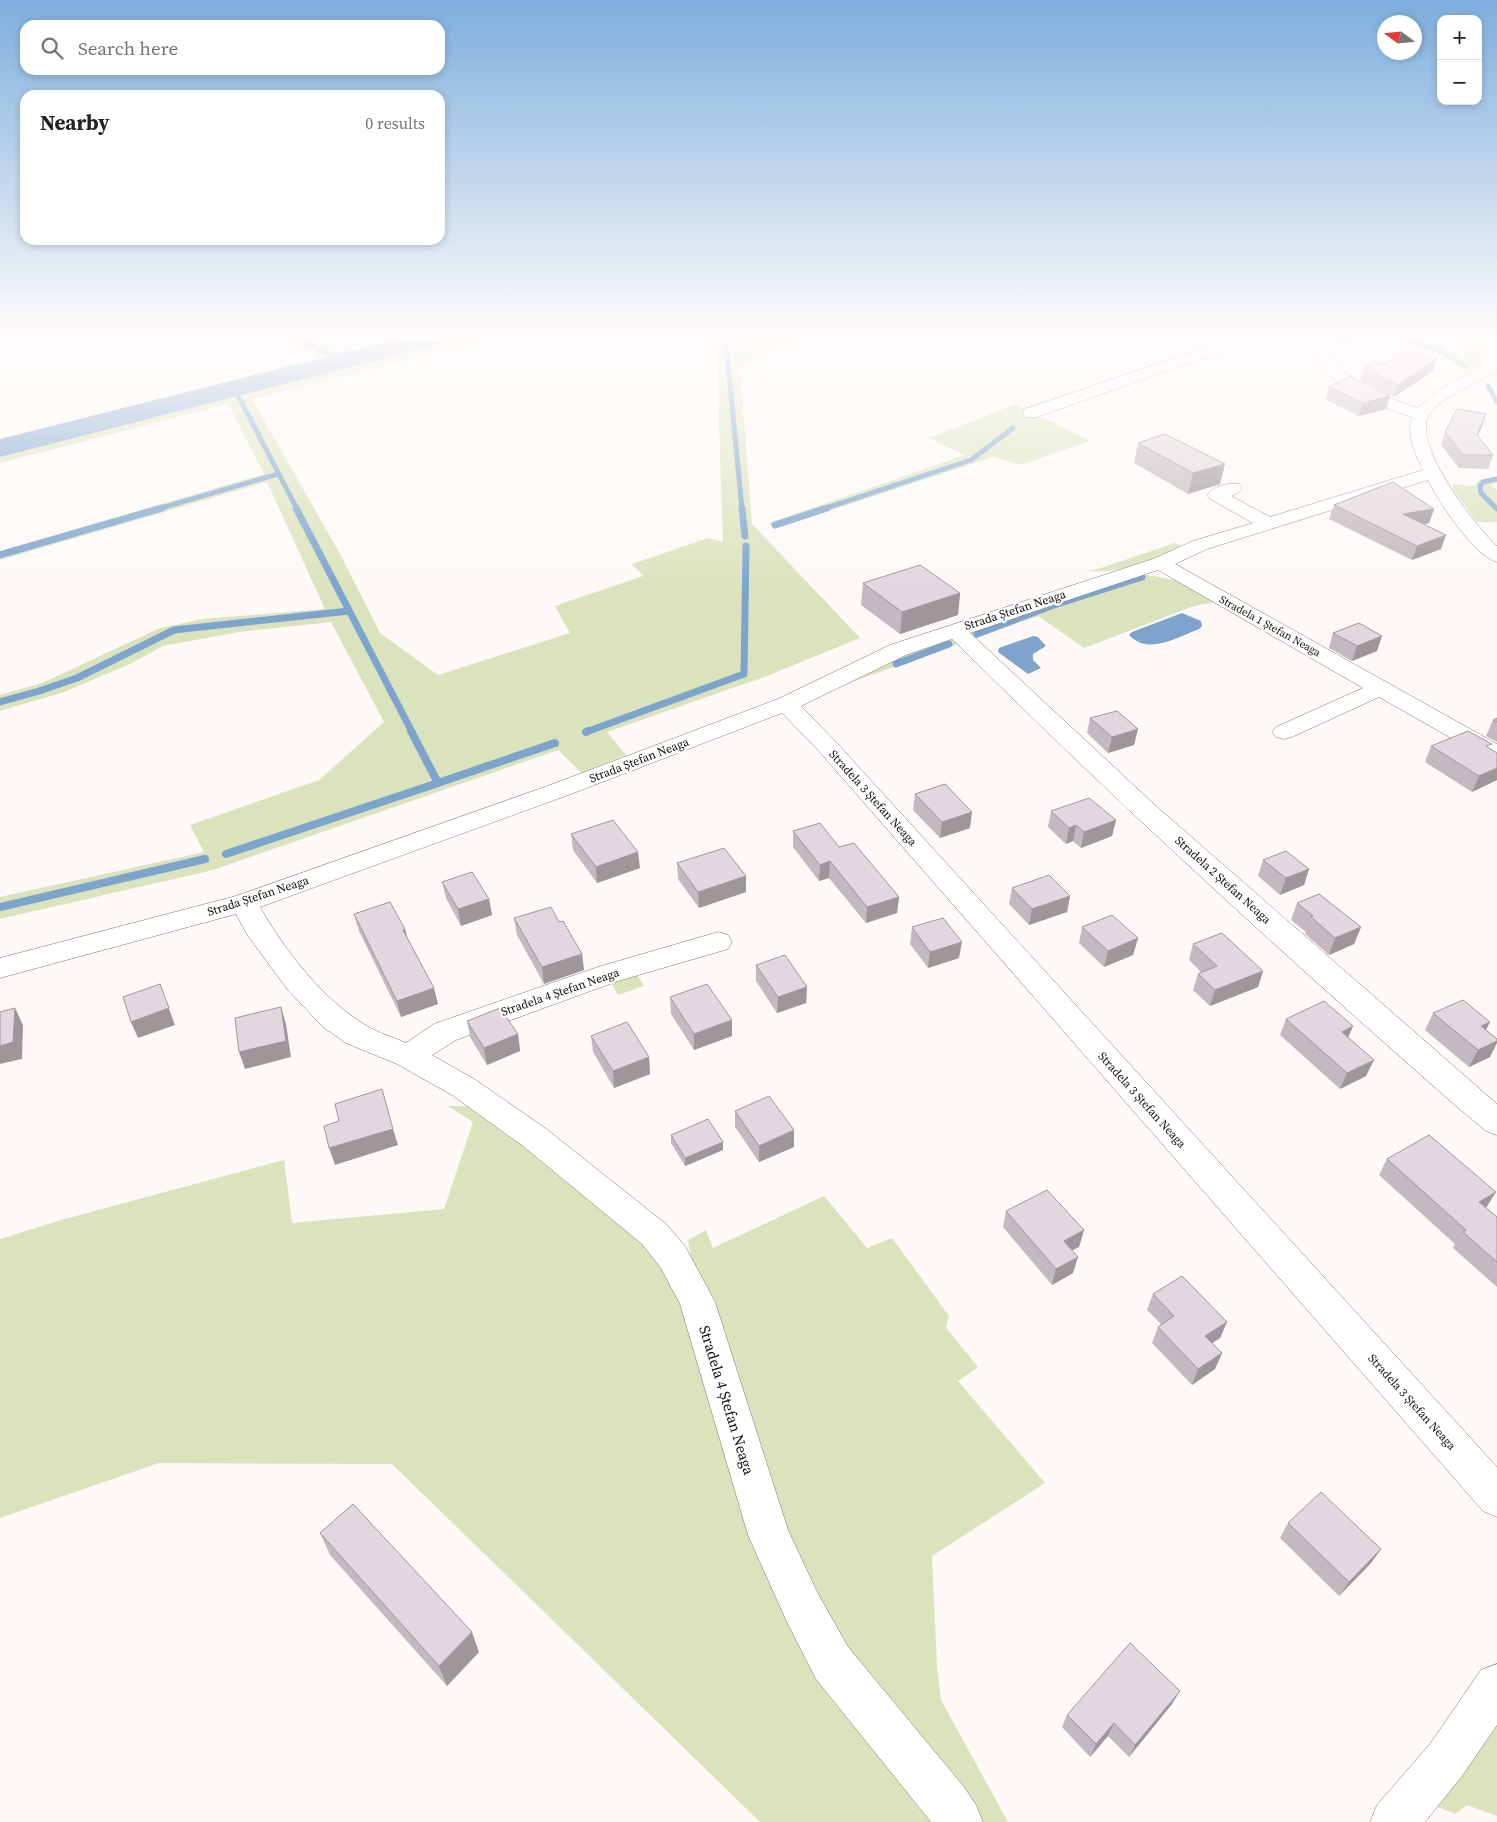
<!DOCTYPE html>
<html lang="en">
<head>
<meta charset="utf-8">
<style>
  body { margin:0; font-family:"Source Serif 4",serif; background:#f2f2f2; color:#202124 }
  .controls { position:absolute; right:15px; top:15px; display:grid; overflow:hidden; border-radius:10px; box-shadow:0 2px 8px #0003 }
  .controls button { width:45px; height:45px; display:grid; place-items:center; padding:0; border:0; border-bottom:1px solid #e0e0e0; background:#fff; color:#202124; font:25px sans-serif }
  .compass { position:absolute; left:1377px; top:15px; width:45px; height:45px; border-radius:50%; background:#fff; box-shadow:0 2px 8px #0003; rotate:285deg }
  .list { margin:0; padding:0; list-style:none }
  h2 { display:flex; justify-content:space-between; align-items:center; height:65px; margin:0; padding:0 20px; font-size:21px }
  h2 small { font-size:16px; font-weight:400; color:#757577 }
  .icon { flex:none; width:28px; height:28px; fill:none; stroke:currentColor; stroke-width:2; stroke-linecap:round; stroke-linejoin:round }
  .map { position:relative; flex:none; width:1497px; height:1822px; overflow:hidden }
  .search { position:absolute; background:#fff; box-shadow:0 2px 8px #0003; left:20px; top:20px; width:425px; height:55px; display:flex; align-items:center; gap:12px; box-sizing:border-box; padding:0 18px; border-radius:15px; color:#757577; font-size:19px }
  .panel { position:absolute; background:#fff; box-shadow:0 2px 8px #0003; left:20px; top:90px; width:425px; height:155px; border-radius:15px }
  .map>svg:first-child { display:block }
  .green { fill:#dbe3bd }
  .water { fill:#7da4cd }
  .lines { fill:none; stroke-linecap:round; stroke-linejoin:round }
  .stream-far2 { stroke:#7da4cd; stroke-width:5 }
  .stream-far1 { stroke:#7da4cd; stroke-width:7 }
  .stream { stroke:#7da4cd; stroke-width:8 }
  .river { fill:#7da4cd; fill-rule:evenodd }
  .minor-casing { stroke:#7f756e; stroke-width:1 }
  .minor { fill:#fff; fill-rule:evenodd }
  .wall { fill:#c3b9c0 }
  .shaded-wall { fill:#9f969c }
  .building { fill:#e3d7df; stroke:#9f969c }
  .labels { text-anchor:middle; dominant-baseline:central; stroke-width:4.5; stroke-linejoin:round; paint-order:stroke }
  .far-street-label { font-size:11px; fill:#0f0b09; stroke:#fff }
  .street-label { font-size:12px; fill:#0f0b09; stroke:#fff }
  .near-street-label { font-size:15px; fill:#0f0b09; stroke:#fff }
</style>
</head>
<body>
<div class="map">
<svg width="1497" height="1822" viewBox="0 0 1497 1822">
  <rect width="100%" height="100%" fill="#fef9f6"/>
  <g class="green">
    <path d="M266 332H301L347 354 436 332H518L252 399 339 552 380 633 438 675 570 633 555 606 643 576 632 564 708 538 723 542 716 332H817C786 341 767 349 740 368L752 524 860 638 767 676 607 732 626 755 582 773 558 750 213 870 0 919V897L204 852 190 825 319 780 384 722 331 622 239 632 163 646 130 664 64 692 0 711V695L42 683 160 628 203 619 325 609 267 482 0 560V551L264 474 228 404 0 463V442L323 360Z"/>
    <path d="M1380 332H1390L1464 356 1467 344 1481 346 1480 367 1467 374C1459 371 1453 363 1445 358 1424 348 1398 337 1380 332Z"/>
    <polygon points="1016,404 1090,441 1020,465 993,457 775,529 769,523 965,455 929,438"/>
    <polygon points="1497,476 1497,483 1490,485 1497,490 1497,522 1477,522 1455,492 1452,484 1473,486 1479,480"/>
    <path d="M1175 543 1181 545C1172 557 1122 570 1107 571 1100 572 1094 571 1087 571L1101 568Z"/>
    <polygon points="1141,574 1180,581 1216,602 1194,606 1084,648 1038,616 976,638 975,643 968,632"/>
    <polygon points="952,639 958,644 821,693 898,655"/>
    <polygon points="637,974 644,986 618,995 611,983"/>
    <polygon points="448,1106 470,1106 534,1150 656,1252 677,1287 742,1493 940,1822 760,1822 392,1464 159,1463 0,1518 0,1239 61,1220 284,1160 292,1223 444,1209 473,1122"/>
    <polygon points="824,1196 867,1248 892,1238 949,1316 946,1328 978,1367 958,1381 1045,1483 932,1556 937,1667 941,1700 1008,1822 976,1822 857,1674 808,1586 709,1302 691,1259 688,1240 706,1230 713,1248"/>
    <polygon points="1497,1723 1497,1816 1467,1805 1455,1814 1435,1806"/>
  </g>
  <g class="water">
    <path d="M1182 613 1201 621 1202 626 1199 629C1177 637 1149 656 1129 635L1132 632Z"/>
    <polygon points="1033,636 1038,637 1046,646 1033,654 1033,660 1041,668 1028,674 998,652 999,648"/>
  </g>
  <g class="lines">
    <g class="stream-far2">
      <polyline points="282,332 340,360"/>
      <polyline points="725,332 742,509"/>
      <polyline points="1386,332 1436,349 1466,366"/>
      <polyline points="1488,386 1497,402"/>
      <polyline points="234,388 297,509"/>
      <polyline points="1497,479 1483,482 1480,486 1481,493 1497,509"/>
      <polyline points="158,509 278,474"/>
      <polyline points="823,509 971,460 1013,428"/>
    </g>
    <g class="stream-far1">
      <polyline points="296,508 412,732"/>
      <polyline points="742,508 745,536"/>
      <polyline points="775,525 827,508"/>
      <polyline points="0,555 162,508"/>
      <polyline points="977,634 1051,606 1142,577"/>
      <polyline points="896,664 949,644"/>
      <polyline points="0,702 39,691 77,678 174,630 349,611"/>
      <polyline points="586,732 744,674 746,546"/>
    </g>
    <g class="stream">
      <polyline points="586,732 588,731"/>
      <polyline points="438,783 555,743"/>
      <polyline points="226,854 438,783 411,731"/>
      <polyline points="0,907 205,859"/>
    </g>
    <polygon class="river" points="424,332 467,332 463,338 0,457 0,439"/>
    <defs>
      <g id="minor">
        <path d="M1251 332C1266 332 1295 328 1308 334 1324 340 1328 357 1339 367 1360 386 1392 400 1418 408L1439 390 1483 367 1484 346 1489 332H1497V372C1477 384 1441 396 1429 415 1412 445 1475 526 1497 546V562C1474 556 1439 502 1428 480L1207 549 1175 564 1497 744V761L1488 759 1379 697 1292 737 1284 739 1276 737 1272 732 1276 727 1363 688 1158 570 970 633 1156 806 1497 1104V1135L1486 1131 1456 1106C1284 955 1114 800 952 639L906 655 801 706 834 740 1497 1467V1517L1483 1511 818 750 782 713 571 794 260 907C284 950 324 1001 367 1026 378 1033 393 1037 406 1043L434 1024 598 967 718 932 728 935 732 942 728 949 618 981 456 1040 432 1055 474 1079 545 1128 666 1224 685 1246 715 1302 788 1530 817 1592 848 1647 964 1787 976 1805 983 1822H931L816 1679 787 1622 748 1535 680 1304 661 1268 642 1244 523 1146 452 1095 397 1064 346 1043 323 1027 288 990 248 936 236 914 0 978V958L236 896 553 784 778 699 890 645 1153 559 1193 541 1253 523 1210 499 1207 495C1213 486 1230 482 1239 484L1242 488 1239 492 1231 496 1270 517 1423 470C1415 454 1406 435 1412 417 1384 408 1357 395 1333 378 1324 372 1320 362 1314 354 1300 334 1277 335 1255 340L1037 417H1025L1023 413 1025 409Z"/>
        <polygon points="1497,1664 1497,1725 1462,1776 1425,1822 1370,1822 1377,1805 1430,1744 1481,1670"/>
      </g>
    </defs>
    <use href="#minor" class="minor-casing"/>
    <use href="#minor" class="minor"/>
  </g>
  <g class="wall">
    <polygon points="1314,332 1383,332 1338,342"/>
    <polygon points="1437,358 1433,371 1394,397 1360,380 1364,368 1385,364"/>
    <polygon points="1329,387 1386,409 1359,416 1326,400"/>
    <polygon points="1486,414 1478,436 1493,455 1488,469 1459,468 1441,445 1445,432"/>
    <polygon points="1138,443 1220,484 1188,494 1134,463"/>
    <polygon points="1334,505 1434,509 1429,523 1424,524 1441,549 1412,560 1329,519"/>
    <polygon points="863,583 960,593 958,615 900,634 861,605"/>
    <polygon points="1333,633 1377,651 1352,661 1329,648"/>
    <polygon points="1090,718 1134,745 1108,753 1087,733"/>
    <polygon points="1497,718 1497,742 1486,736 1493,720"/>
    <polygon points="1431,746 1497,753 1497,780 1472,792 1425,762"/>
    <polygon points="915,794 970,828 940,838 913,810"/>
    <polygon points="1051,811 1116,820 1112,836 1081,848 1073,841 1066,844 1048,827"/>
    <polygon points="793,831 839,847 899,897 897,913 866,923 829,878 819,881 793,847"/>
    <polygon points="571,834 640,868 597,883 573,850"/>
    <polygon points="1263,860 1309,869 1304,885 1280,895 1258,876"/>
    <polygon points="677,863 746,892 699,908 678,879"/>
    <polygon points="442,882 489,899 492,915 461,926 446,898"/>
    <polygon points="1012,888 1070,896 1067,912 1029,925 1009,904"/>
    <polygon points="1297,903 1361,927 1354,944 1329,955 1305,934 1306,932 1291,920"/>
    <polygon points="354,914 405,929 408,940 438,1004 401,1017 359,931"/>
    <polygon points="514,918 559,922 582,954 584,970 544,984 517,935"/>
    <polygon points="912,927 959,958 928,968 910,944"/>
    <polygon points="1082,927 1138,938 1133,955 1104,967 1079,943"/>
    <polygon points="1193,944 1263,971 1258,987 1210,1006 1193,990 1198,974 1201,972 1189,960"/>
    <polygon points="756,965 807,987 806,1003 777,1013 756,981"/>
    <polygon points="670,997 732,1020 732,1036 694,1050 671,1014"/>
    <polygon points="1433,1013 1486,1030 1490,1057 1469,1067 1425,1030"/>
    <polygon points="1286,1019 1353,1026 1348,1037 1366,1076 1340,1089 1280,1035"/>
    <polygon points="467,1021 518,1034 520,1051 487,1065 470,1037"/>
    <polygon points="591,1036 649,1057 650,1074 614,1088 593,1052"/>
    <polygon points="735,1111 794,1147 759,1162 735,1127"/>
    <polygon points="671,1135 723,1150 685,1166 671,1143"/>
    <polygon points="1387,1159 1486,1208 1497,1217 1497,1287 1453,1248 1455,1244 1379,1175"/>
    <polygon points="1006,1211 1084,1230 1079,1247 1072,1250 1073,1273 1052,1285 1003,1227"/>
    <polygon points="1153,1294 1227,1322 1220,1338 1212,1343 1222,1353 1215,1369 1192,1385 1152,1343 1158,1327 1161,1324 1147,1310"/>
    <polygon points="1288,1523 1381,1549 1371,1563 1339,1596 1280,1538"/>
    <polygon points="320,1533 479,1652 447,1686 330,1555"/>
    <polygon points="1172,1704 1129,1757 1108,1736 1090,1757 1062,1727 1067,1715"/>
  </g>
  <g class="shaded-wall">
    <polygon points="1342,332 1383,332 1338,342"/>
    <polygon points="1437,358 1433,371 1394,397 1398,385"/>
    <polygon points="1390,396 1386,409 1359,416 1363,403"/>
    <polygon points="1486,414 1482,427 1472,448 1477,435"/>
    <polygon points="1225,464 1220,484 1188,494 1193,473"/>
    <polygon points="1434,509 1429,523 1398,529 1403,514"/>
    <polygon points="1446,535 1441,549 1412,560 1417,546"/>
    <polygon points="960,593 958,615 900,634 902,612"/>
    <polygon points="1382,636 1377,651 1352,661 1357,646"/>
    <polygon points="1138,729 1134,745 1108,753 1112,737"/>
    <polygon points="1497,768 1497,780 1472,792 1479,776"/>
    <polygon points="972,812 970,828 940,838 942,822"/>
    <polygon points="1116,820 1112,836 1081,848 1084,832"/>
    <polygon points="1076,825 1073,841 1066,844 1069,828"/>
    <polygon points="638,852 640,868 597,883 596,867"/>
    <polygon points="830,861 829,878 819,881 820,865"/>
    <polygon points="1309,869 1304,885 1280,895 1286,878"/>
    <polygon points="746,876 746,892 699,908 698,892"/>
    <polygon points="1070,896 1067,912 1029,925 1032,909"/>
    <polygon points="899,897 897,913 866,923 867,907"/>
    <polygon points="489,899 492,915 461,926 458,909"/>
    <polygon points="1361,927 1354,944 1329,955 1335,938"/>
    <polygon points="405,929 409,945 403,930"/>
    <polygon points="1138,938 1133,955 1104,967 1108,951"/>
    <polygon points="962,942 959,958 928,968 930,952"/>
    <polygon points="582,954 584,970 544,984 542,967"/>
    <polygon points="1263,971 1258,987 1210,1006 1215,990"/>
    <polygon points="160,984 175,1025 138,1038 131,1022"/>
    <polygon points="807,987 806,1003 777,1013 778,997"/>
    <polygon points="434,988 438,1004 401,1017 397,1001"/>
    <polygon points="281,1007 286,1024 291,1057 245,1069 239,1052"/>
    <polygon points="15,1008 23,1025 22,1059 0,1064 0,1046"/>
    <polygon points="732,1020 732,1036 694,1050 694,1034"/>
    <polygon points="1490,1022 1482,1038 1481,1026"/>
    <polygon points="1353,1026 1346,1043 1342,1032"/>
    <polygon points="518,1034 520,1051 487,1065 484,1048"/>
    <polygon points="1497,1041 1497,1043 1490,1057 1469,1067 1478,1050"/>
    <polygon points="649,1057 650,1074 614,1088 613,1071"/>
    <polygon points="1374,1060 1366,1076 1340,1089 1347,1073"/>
    <polygon points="393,1129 398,1145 335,1165 329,1148"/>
    <polygon points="794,1130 794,1147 759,1162 759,1146"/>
    <polygon points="723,1142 723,1150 685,1166 685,1158"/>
    <polygon points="1496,1192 1486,1208 1479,1202"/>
    <polygon points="1084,1230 1079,1247 1059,1257 1064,1241"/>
    <polygon points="1078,1257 1073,1273 1052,1285 1056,1269"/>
    <polygon points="1227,1322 1220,1338 1199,1352 1205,1336"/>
    <polygon points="1222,1353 1215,1369 1192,1385 1198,1369"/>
    <polygon points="1381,1549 1371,1563 1339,1596 1349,1582"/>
    <polygon points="472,1632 479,1652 447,1686 439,1666"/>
    <polygon points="1180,1691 1172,1704 1129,1757 1135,1745"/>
    <polygon points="1114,1723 1108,1736 1090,1757 1096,1744"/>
  </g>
  <g class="building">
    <polygon points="1406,350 1437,358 1398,385 1364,368 1375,361 1385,364"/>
    <polygon points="1349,376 1390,396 1363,403 1329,387"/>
    <polygon points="1457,409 1486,414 1477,435 1493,455 1463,455 1445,432"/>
    <polygon points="1165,434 1225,464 1193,473 1138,443"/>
    <polygon points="1393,482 1434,509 1403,514 1446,535 1417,546 1334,505"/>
    <polygon points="920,565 960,593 902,612 863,583"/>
    <polygon points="1359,623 1382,636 1357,646 1333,633"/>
    <polygon points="1117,711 1138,729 1112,737 1090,718"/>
    <polygon points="1497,718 1497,722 1493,720"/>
    <polygon points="1468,731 1492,744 1486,746 1497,753 1497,768 1479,776 1431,746"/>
    <polygon points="945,784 972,812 942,822 915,794"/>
    <polygon points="1089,798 1116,820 1084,832 1076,825 1069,828 1051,811"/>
    <polygon points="613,820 638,852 596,867 571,834"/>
    <polygon points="820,823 839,847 854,843 899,897 867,907 830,861 820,865 793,831"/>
    <polygon points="724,848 746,876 698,892 677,863"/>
    <polygon points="1286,851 1309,869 1286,878 1263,860"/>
    <polygon points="472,872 489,899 458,909 442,882"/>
    <polygon points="1049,875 1070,896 1032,909 1012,888"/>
    <polygon points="1319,894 1361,927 1335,938 1311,917 1313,916 1297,903"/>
    <polygon points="390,902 405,929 403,930 434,988 397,1001 354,914"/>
    <polygon points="551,907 559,922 563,921 582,954 542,967 514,918"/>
    <polygon points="1112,915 1138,938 1108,951 1082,927"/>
    <polygon points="943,918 962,942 930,952 912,927"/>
    <polygon points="1222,933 1263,971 1215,990 1198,974 1217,966 1193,944"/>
    <polygon points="785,955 807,987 778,997 756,965"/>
    <polygon points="160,984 169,1008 131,1022 123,997"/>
    <polygon points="707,984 732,1020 694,1034 670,997"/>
    <polygon points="1463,1000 1490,1022 1481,1026 1497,1039 1497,1041 1478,1050 1433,1013"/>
    <polygon points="1324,1001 1353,1026 1342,1032 1374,1060 1347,1073 1286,1019"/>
    <polygon points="281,1007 286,1041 239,1052 235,1018"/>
    <polygon points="15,1008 13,1042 0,1046 0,1012"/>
    <polygon points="500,1008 518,1034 484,1048 467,1021"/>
    <polygon points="627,1022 649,1057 613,1071 591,1036"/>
    <polygon points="382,1089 393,1129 329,1148 324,1126 339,1121 335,1104"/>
    <polygon points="769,1096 794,1130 759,1146 735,1111"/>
    <polygon points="708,1119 723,1142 685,1158 671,1135"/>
    <polygon points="1429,1135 1496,1192 1479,1202 1497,1217 1497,1262 1463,1232 1466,1230 1387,1159"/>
    <polygon points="1047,1190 1084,1230 1064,1241 1078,1257 1056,1269 1006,1211"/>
    <polygon points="1182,1276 1227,1322 1205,1336 1222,1353 1198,1369 1158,1327 1174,1316 1153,1294"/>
    <polygon points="1321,1492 1381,1549 1349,1582 1288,1523"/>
    <polygon points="353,1504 472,1632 439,1666 320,1533"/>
    <polygon points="1130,1643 1180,1691 1135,1745 1114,1723 1096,1744 1067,1715"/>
  </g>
  <linearGradient id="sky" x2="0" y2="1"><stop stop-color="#7daedd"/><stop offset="0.57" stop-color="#fffcfb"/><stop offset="1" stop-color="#fffcfb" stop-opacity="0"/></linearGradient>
  <rect width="1497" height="587" fill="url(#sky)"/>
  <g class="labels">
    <g class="far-street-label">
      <text transform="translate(1270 626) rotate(29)">Stradela 1 Ștefan Neaga</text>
    </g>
    <g class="street-label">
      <text transform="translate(1015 610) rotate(-18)">Strada Ștefan Neaga</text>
      <text transform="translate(639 760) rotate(-21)">Strada Ștefan Neaga</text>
      <text transform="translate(873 798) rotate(48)">Stradela 3 Ștefan Neaga</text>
      <text transform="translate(1223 880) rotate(42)">Stradela 2 Ștefan Neaga</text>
      <text transform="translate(258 896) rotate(-18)">Strada Ștefan Neaga</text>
      <text transform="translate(560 992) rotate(-19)">Stradela 4 Ștefan Neaga</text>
      <text transform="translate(1142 1100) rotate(48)">Stradela 3 Ștefan Neaga</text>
      <text transform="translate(1412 1402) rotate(48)">Stradela 3 Ștefan Neaga</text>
    </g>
    <g class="near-street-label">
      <text transform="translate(727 1400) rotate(73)">Stradela 4 Ștefan Neaga</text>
    </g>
  </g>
</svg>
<div class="controls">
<button>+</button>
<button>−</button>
</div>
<svg class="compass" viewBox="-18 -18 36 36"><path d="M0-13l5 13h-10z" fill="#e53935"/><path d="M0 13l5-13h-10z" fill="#757577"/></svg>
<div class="search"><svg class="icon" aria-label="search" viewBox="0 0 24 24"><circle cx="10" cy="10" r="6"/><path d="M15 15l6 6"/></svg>Search here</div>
<section class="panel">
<h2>Nearby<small>0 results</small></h2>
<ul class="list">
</ul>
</section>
</div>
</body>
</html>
